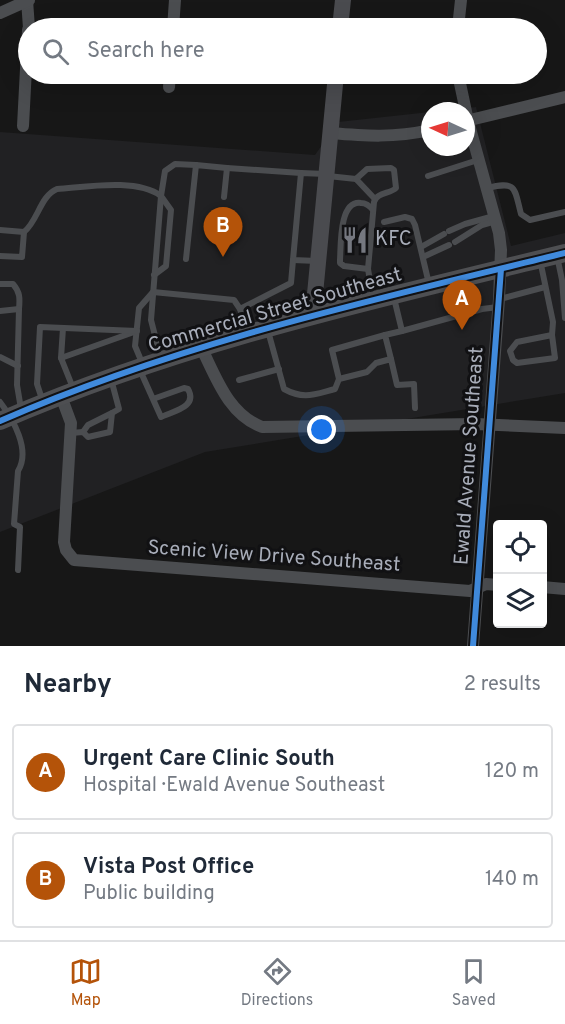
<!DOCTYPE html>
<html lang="en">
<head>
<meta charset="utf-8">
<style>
  body { margin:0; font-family:Overpass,sans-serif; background:#f6f6f7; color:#1f2937 }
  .controls { position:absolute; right:18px; bottom:18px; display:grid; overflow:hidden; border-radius:6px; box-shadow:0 6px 24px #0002 }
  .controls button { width:54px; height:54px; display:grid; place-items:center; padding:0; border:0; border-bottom:2px solid #e0e1e3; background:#fff; color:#1f2937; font:30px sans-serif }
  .compass { position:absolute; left:421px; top:102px; width:54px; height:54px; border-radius:50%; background:#fff; box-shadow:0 6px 24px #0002; rotate:274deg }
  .you { position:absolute; left:322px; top:430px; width:21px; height:21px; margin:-15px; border:4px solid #fff; border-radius:50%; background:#1a73e8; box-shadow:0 0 0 9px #1a73e833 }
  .badge { display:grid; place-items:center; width:39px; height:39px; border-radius:50%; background:#b45309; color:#fff; font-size:20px; font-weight:700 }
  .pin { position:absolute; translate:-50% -50px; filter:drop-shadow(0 2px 3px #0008) }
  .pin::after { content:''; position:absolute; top:32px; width:21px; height:18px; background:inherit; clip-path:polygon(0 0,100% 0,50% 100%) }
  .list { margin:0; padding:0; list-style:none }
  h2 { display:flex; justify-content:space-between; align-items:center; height:78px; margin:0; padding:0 24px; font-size:26px }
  h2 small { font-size:20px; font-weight:400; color:#747a83 }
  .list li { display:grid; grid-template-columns:39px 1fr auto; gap:18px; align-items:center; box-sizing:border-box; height:96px; margin:0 12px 12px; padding:0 12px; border:2px solid #e0e1e3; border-radius:6px }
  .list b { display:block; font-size:22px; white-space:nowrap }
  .list p { margin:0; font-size:20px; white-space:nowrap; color:#747a83 }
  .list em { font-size:20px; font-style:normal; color:#747a83 }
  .icon { flex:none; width:33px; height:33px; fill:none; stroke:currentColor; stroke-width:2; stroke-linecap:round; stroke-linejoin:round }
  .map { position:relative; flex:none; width:565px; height:646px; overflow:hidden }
  .search { position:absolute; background:#fff; box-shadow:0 6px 24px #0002; left:18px; right:18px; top:18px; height:66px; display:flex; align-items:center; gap:15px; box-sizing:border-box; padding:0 21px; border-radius:33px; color:#747a83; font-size:22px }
  .sheet { height:294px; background:#fff }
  nav { display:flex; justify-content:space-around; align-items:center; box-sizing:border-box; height:84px; border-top:2px solid #e0e1e3; background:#fff; font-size:16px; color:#747a83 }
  nav a { display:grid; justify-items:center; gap:3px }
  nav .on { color:#b45309 }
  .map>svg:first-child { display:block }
  .built { fill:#212123 }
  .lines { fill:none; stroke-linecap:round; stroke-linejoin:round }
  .lane { stroke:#4b4d50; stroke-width:6 }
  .street { stroke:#4b4d50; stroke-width:12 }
  .secondary { stroke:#4a4b4f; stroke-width:16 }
  .primary { stroke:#4e4f52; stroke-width:18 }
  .cycleway-casing { stroke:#111113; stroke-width:10 }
  .cycleway { stroke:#408adc; stroke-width:6 }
  .labels { text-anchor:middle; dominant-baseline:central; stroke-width:6; stroke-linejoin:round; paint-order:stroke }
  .poi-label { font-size:20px; fill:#a8adb9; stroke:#111113; text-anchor:start }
  .street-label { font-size:20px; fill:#a8adb9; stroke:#111113 }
</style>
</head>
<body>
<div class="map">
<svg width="565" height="646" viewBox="0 0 565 646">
  <rect width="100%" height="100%" fill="#171717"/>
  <polygon class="built" points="476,107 511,246 565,233 565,393 205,452 0,532 0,132 315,155 338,122 430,112 430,147 466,147 466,111 437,111"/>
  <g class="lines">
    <g class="lane">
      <polyline points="227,168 301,173"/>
      <path d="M328 176 356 179 367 169 391 168 394 170 396 188C390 194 377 192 374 202L368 269 373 298"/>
      <polyline points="428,176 478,160"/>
      <polyline points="356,179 374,198"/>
      <path d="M487 188C517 181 514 187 521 214L530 220 565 212"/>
      <polyline points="384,222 405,217 412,219 415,225 429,284"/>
      <path d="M0 230 24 232C38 221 40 196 57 189 87 187 136 178 161 196L151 320 161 359"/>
      <polyline points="449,231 465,224 494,216"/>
      <polyline points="455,242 482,225 496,221"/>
      <polyline points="421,247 444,234"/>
      <polyline points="0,256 22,257 24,232"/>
      <polyline points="557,256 562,280 565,318"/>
      <polyline points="423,257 449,245"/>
      <polyline points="186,259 196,165 227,168 224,197"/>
      <polyline points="540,260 553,322 552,335 555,358 517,363 513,360 510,351 517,342 552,335"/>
      <polyline points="317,261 293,260 301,173 326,174"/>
      <path d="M368 269 344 266 340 263V260C341 245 339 200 361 203 366 203 369 205 373 210"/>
      <polyline points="154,275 166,266 171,210 161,196 165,171 175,164 196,165"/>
      <path d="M0 284H13C20 292 20 298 19 309L17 385 21 409"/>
      <polyline points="500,299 545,287"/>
      <polyline points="240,309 291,283 293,260"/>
      <polyline points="0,311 19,309"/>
      <path d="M268 331 284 389C304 400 315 394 335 389L339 379 367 372 376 363 391 359 397 385 414 384 415 408"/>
      <polyline points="402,331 482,309 498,307"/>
      <polyline points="0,357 18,366"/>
      <polyline points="61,358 63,328"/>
      <polyline points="391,359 385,335 402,331 394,298"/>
      <polyline points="143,365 135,346 139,308 153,292 234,300 240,309 247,333"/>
      <path d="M139 368 161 417C174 411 198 407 188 389L184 388 153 399"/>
      <polyline points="339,379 332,350 385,335"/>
      <polyline points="239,380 279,369"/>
      <polyline points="73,388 61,358 134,332"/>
      <path d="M0 402C13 419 31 450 18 471L14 524 20 527 18 570"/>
      <polyline points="43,402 37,384 40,327 137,331"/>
      <polyline points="83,432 88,425 112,413"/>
      <polyline points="71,433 83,432 88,437 110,432 112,413 119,409 111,379"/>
    </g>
    <g class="street">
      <polyline points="27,0 29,28"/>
      <polyline points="0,13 29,0"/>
      <polyline points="173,28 175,0"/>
      <polyline points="458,28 461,0"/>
      <polyline points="458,74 468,121 499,233 501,250 499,299 473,646"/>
      <polyline points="169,87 170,74"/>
      <polyline points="466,121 565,97"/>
      <polyline points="23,126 28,30"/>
      <path d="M330 133C366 136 394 138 430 130"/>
      <path d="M201 347C216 377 228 414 262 427L476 424 565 428"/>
      <polyline points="61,396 71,423 64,542 66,550 74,560 470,591 486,584 498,585"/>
      <polyline points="542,587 565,589"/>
    </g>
    <g class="secondary">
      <polyline points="340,28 343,0"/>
      <polyline points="313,315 336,74"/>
    </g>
    <path class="primary" d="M0 421C182 342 373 300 565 253"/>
    <defs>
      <g id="cycleway">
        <path d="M0 421C182 342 373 300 565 253"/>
        <polyline points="473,646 501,269"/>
      </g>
    </defs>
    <use href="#cycleway" class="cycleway-casing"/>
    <use href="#cycleway" class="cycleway"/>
  </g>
  <defs>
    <symbol id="restaurant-bare" viewBox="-9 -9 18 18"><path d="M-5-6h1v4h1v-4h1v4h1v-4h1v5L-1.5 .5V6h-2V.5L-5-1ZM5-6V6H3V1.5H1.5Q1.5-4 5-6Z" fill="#757880" stroke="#111113" stroke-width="2.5" paint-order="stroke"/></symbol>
  </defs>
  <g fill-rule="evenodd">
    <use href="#restaurant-bare" x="336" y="221" width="38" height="38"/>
  </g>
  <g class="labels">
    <g class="poi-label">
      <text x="375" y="240">KFC</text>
    </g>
    <g class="street-label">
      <text transform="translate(275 311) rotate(-16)">Commercial Street Southeast</text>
      <text transform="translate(470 456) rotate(-86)">Ewald Avenue Southeast</text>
      <text transform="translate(274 557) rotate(4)">Scenic View Drive Southeast</text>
    </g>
  </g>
</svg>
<div class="controls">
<button><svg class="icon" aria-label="locate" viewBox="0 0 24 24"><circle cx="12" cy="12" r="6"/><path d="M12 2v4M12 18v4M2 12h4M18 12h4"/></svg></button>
<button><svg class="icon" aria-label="layers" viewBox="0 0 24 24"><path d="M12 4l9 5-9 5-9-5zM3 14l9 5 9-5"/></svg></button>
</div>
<svg class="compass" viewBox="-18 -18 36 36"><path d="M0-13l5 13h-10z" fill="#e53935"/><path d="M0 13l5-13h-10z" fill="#747a83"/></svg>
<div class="you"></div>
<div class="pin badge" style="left:462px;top:330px">A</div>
<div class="pin badge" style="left:223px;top:257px">B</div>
<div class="search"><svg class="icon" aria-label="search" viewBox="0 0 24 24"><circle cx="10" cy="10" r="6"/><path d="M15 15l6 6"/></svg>Search here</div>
</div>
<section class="sheet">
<h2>Nearby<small>2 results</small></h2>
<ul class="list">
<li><span class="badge">A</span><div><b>Urgent Care Clinic South</b><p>Hospital · Ewald Avenue Southeast</p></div><em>120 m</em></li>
<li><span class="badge">B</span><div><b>Vista Post Office</b><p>Public building</p></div><em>140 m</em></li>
</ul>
</section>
<nav>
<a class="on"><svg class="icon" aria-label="map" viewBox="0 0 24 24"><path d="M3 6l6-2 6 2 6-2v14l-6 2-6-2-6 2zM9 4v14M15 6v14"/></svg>Map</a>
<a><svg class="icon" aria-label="directions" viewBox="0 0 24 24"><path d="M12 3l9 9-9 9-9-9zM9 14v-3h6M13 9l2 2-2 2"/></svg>Directions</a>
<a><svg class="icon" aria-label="saved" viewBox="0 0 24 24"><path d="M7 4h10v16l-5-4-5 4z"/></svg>Saved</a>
</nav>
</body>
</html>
